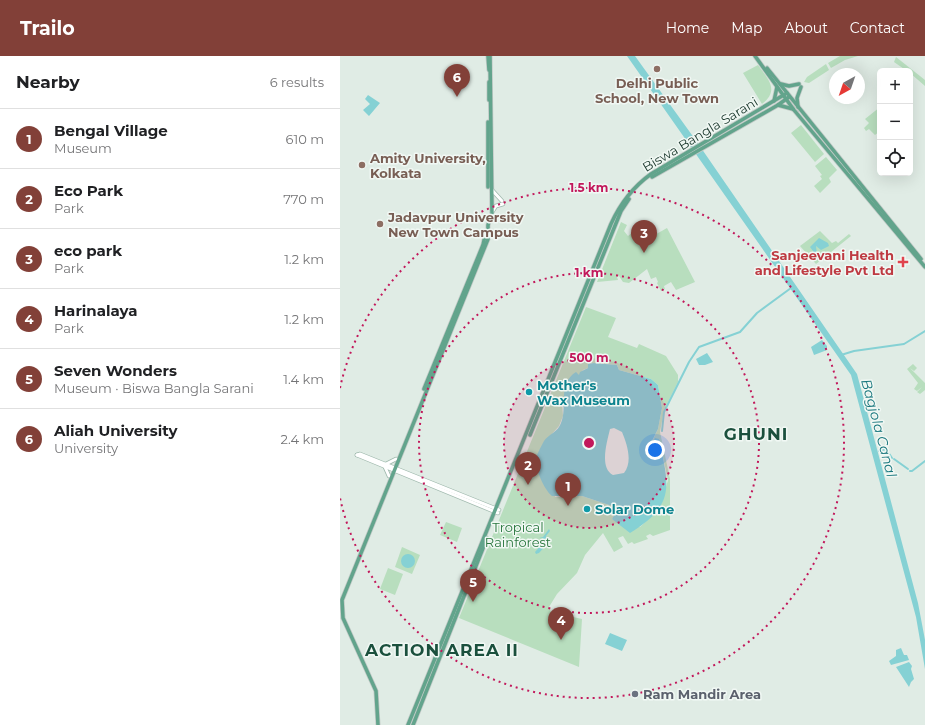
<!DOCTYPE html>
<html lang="en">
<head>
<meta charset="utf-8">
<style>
  body { margin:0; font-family:Montserrat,sans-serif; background:#f6f6f6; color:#202124 }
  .controls { position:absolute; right:12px; top:12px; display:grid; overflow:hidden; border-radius:6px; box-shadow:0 4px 16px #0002 }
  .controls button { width:36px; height:36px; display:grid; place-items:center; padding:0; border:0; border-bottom:1px solid #e0e0e0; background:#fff; color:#202124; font:20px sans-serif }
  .compass { position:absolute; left:489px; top:12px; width:36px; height:36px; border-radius:50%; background:#fff; box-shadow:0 4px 16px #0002; rotate:220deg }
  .you { position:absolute; left:315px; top:394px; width:14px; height:14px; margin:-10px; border:3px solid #fff; border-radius:50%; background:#1a73e8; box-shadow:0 0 0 6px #1a73e833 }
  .badge { display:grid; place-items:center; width:26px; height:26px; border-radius:50%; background:#824038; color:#fff; font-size:13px; font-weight:700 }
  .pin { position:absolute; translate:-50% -33px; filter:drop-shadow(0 1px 2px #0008) }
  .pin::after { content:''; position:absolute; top:21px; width:14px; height:12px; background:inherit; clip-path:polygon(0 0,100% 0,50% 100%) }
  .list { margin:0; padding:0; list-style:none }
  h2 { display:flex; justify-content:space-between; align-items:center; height:52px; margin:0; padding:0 16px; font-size:17px }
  h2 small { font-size:13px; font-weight:400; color:#757577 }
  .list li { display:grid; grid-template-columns:26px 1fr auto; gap:12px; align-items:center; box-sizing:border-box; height:60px; padding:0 16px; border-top:1px solid #e0e0e0 }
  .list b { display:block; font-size:15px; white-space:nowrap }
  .list p { margin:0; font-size:13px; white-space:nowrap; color:#757577 }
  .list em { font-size:13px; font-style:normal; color:#757577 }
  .icon { flex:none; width:22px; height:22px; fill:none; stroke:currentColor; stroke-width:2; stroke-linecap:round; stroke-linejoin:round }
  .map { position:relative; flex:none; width:585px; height:669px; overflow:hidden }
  header { display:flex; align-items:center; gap:24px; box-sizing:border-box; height:56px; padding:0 20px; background:#824038; color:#fff }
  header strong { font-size:19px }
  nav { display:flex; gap:22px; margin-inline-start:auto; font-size:14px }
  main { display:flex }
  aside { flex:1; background:#fff }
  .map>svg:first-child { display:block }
  .green { fill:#b8debe; fill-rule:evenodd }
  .water { fill:#85d1d4; fill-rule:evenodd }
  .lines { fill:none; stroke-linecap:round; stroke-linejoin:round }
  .canal { stroke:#85d1d4; stroke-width:2 }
  .primary-tunnel { stroke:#bac9c1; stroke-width:3.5; stroke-dasharray:3.5 2; stroke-linecap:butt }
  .secondary-casing { stroke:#9eb8ac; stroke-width:4.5 }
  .primary-casing { stroke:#c1c9c6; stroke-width:5 }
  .secondary { stroke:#fff; stroke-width:3 }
  .primary { stroke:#62a48c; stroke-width:3.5 }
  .ring { fill:none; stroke:#c2185b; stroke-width:2; stroke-dasharray:2 4 }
  .education-dot { fill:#8d6e63; stroke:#f1f8f4; stroke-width:1.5 }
  .health-dot { fill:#e0444e; stroke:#f1f8f4; stroke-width:1.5 }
  .culture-dot { fill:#0f9aa8; stroke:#f1f8f4; stroke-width:1.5 }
  .worship-dot { fill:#6b7280; stroke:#f1f8f4; stroke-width:1.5 }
  .labels { text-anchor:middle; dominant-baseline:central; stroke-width:3; stroke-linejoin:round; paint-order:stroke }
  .education-label { font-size:13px; font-weight:bold; fill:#785e54; stroke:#f1f8f4; text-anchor:start }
  .street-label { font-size:13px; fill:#203d32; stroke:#f1f8f4 }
  .health-label { font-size:13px; font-weight:bold; fill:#be3a42; stroke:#f1f8f4; text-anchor:end }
  .culture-label { font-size:13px; font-weight:bold; fill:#0d838f; stroke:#f1f8f4; text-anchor:start }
  .park-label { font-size:13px; fill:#28763d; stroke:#f1f8f4 }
  .worship-label { font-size:13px; font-weight:bold; fill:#5b616d; stroke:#f1f8f4; text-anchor:start }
  .water-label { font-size:14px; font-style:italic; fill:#17767c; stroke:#f1f8f4 }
  .district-label { font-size:17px; font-weight:bold; letter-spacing:1px; fill:#1b503d; stroke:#f1f8f4 }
  .centre { fill:#c2185b; stroke:#f1f8f4; stroke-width:2 }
  .ring-label { font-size:12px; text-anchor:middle; font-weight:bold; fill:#c2185b; stroke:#f1f8f4; stroke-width:3; stroke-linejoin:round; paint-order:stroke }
</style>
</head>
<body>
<header>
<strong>Trailo</strong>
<nav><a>Home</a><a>Map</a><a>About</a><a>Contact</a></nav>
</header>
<main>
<aside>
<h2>Nearby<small>6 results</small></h2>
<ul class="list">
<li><span class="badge">1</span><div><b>Bengal Village</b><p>Museum</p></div><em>610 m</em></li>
<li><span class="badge">2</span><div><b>Eco Park</b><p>Park</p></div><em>770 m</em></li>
<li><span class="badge">3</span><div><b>eco park</b><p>Park</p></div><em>1.2 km</em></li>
<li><span class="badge">4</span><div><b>Harinalaya</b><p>Park</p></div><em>1.2 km</em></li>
<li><span class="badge">5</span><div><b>Seven Wonders</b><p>Museum · Biswa Bangla Sarani</p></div><em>1.4 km</em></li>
<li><span class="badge">6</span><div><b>Aliah University</b><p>University</p></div><em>2.4 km</em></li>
</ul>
</aside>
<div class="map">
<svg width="585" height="669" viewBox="0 0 585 669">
  <rect width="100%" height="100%" fill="#e0ece5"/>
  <g class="green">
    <polygon points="500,0 518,0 505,4 491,12 488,7"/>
    <polygon points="556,1 585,24 585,30 570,17 570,15 567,15 554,6"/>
    <polygon points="486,8 489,14 469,27 464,26 467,21"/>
    <path d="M418 9C428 23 440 34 422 48L403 17Z"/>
    <polygon points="540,51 540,75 535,79 529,73 526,75 524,72 529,67 525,63"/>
    <polygon points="461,69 484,98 475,106 451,77"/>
    <polygon points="486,101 497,114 489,122 491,126 480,137 474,130 482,123 480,120 482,119 475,110"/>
    <polygon points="281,166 287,169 284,175 288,180 298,172 301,174 306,173 311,181 327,172 355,226 336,234 331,226 324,230 325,233 321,235 317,227 318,226 316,221 311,223 307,213 289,227 283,226 279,220 277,221 278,224 257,226"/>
    <polygon points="480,175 492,187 496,185 498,187 509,178 511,180 476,208 460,190"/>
    <path d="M246 251 276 262 268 281 297 292 299 288 326 300 338 319V326L324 354 320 376 330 423V474L313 480 310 478 306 480 308 483 294 488 292 486 288 488 283 480 278 482 283 491 274 496 263 477 245 499 237 517 217 538 209 551 211 556 242 563 239 611 119 562ZM254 307 277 309 279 314 311 323 318 329 322 352 318 373 309 392H311L319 383 328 424 320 452 300 471 272 463 280 451 278 449H269L242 440 215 441 203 388 219 370 223 360 222 347 243 314 248 312V308Z"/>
    <polygon points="573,308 577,312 574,315 570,312 585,327 585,334 580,338 577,336 582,331 577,335 574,333 578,327 567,313"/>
    <polygon points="106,466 122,472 117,486 100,479"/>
    <polygon points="62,491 80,499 72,518 55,511"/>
    <polygon points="48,512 63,518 55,539 40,533"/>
  </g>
  <g class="water">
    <polygon points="287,0 295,0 357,86 517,318 578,547 585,584 585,613 576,561 511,319"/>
    <polygon points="28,39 40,47 29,60 23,54 30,48 25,43"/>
    <polygon points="479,182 488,187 489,190 481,194 476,190 477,199 473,201 473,195 470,191"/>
    <polygon points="482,284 487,290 487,294 474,299 471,291"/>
    <polygon points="367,297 373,306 365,309 359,309 356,303"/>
    <path d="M254 307 277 309 279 314 311 323 318 329 322 352 318 373 309 391 311 392 315 382 319 383C329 430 336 449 290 477L272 463 279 451 278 449H269L242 440H212C205 435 195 413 196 404 196 399 202 389 204 385 209 378 218 376 221 367 228 351 217 328 236 316L239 319 240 316 248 312V308ZM274 372 282 376C287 388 293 406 284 417L273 419C259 412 267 386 270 373Z"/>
    <polygon points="209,473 210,475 206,480 207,488 199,497 196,498 195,496 204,486 203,482 199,481 203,481"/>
    <circle cx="68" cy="505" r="7"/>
    <polygon points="270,577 287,584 282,595 265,588"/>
    <polygon points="561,592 564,599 567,599 569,604 551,609 549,605 556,600 556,594"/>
    <polygon points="569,606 572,610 571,613 574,623 571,626 569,631 556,611"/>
  </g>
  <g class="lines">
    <g class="canal">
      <polyline points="501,299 514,295 564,288 585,275"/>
      <polyline points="322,375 324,356 349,306 359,291 400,276 417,257 451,232"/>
      <polyline points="542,394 546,393 552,402"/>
      <polyline points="539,395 540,395"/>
      <polyline points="554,403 568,413"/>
      <polyline points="570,415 572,415 585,405"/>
    </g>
    <polyline class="primary-tunnel" points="451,44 460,57"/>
    <defs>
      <g id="secondary">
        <polyline points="152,134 162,145"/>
        <polyline points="152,156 156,150 163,148"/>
        <polyline points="17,399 20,398 159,454"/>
        <polyline points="17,399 158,457"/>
        <polyline points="46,408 56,403"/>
        <polyline points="45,411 49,420"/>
      </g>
      <g id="primary">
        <polyline points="148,0 149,14"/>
        <polyline points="415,0 454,54 585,211"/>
        <polyline points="427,12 581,203"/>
        <polyline points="441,28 449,30 459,28"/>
        <polyline points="149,44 149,26"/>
        <polyline points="434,45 437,31"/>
        <polyline points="438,49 453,53"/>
        <polyline points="458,51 457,42 461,31"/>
        <polyline points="312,121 438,49 449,41"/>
        <polyline points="148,131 148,66"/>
        <polyline points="84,333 143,189 146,175"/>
        <polyline points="190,379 281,155 289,143"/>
        <polyline points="38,669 36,635 3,562 2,544 148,183 148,169 152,157 150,0"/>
        <path d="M68 669 271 168C280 148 293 131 311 118L447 37"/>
        <polyline points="73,669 147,482"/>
      </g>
    </defs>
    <use href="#secondary" class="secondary-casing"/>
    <use href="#primary" class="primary-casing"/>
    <use href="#secondary" class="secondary"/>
    <use href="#primary" class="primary"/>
  </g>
  <circle cx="249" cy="387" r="85" fill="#c2185b" fill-opacity=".12"/>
  <g class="ring">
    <circle cx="249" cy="387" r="85"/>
    <circle cx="249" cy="387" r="170"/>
    <path d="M0 332A255 255 0 1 1 0 442"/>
  </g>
  <g class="education-dot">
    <circle cx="317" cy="13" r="4"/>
    <circle cx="22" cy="109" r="4"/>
    <circle cx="40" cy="168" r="4"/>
  </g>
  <path class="health-dot" d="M561 200h4v4h4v4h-4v4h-4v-4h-4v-4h4z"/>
  <g class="culture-dot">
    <circle cx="189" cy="336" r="4"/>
    <circle cx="247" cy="453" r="4"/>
  </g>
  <circle class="worship-dot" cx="295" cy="638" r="4"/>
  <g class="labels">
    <g class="education-label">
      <text x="317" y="27" text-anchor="middle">Delhi Public<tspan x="317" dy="15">School, New Town</tspan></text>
      <text x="30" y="102">Amity University,<tspan x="30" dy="15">Kolkata</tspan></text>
      <text x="48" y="161">Jadavpur University<tspan x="48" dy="15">New Town Campus</tspan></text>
    </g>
    <g class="street-label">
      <text transform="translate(360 78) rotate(-31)">Biswa Bangla Sarani</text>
    </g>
    <g class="health-label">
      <text x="554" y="199">Sanjeevani Health<tspan x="554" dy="15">and Lifestyle Pvt Ltd</tspan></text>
    </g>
    <g class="culture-label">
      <text x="197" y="329">Mother's<tspan x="197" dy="15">Wax Museum</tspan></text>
      <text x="255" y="453">Solar Dome</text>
    </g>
    <g class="park-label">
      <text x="178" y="471">Tropical<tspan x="178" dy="15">Rainforest</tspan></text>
    </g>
    <g class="worship-label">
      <text x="303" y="638">Ram Mandir Area</text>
    </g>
    <g class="water-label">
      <text transform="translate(539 372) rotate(75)">Bagjola Canal</text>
    </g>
    <g class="district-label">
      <text x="416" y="378">GHUNI</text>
      <text x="102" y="594">ACTION AREA II</text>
    </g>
  </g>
  <circle cx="249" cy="387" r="6" class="centre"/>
  <g class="ring-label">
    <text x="249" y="136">1.5 km</text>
    <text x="249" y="221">1 km</text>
    <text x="249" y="306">500 m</text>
  </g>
</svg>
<div class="controls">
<button>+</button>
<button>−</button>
<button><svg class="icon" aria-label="locate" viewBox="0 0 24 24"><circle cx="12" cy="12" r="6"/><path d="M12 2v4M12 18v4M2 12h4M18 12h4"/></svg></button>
</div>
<svg class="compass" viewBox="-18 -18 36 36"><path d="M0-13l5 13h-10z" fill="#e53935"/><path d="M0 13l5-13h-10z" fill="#757577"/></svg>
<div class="you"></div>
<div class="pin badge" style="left:228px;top:450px">1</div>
<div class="pin badge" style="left:188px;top:429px">2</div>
<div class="pin badge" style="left:304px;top:197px">3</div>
<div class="pin badge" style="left:221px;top:584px">4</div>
<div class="pin badge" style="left:133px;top:546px">5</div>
<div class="pin badge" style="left:117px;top:41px">6</div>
</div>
</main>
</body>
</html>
